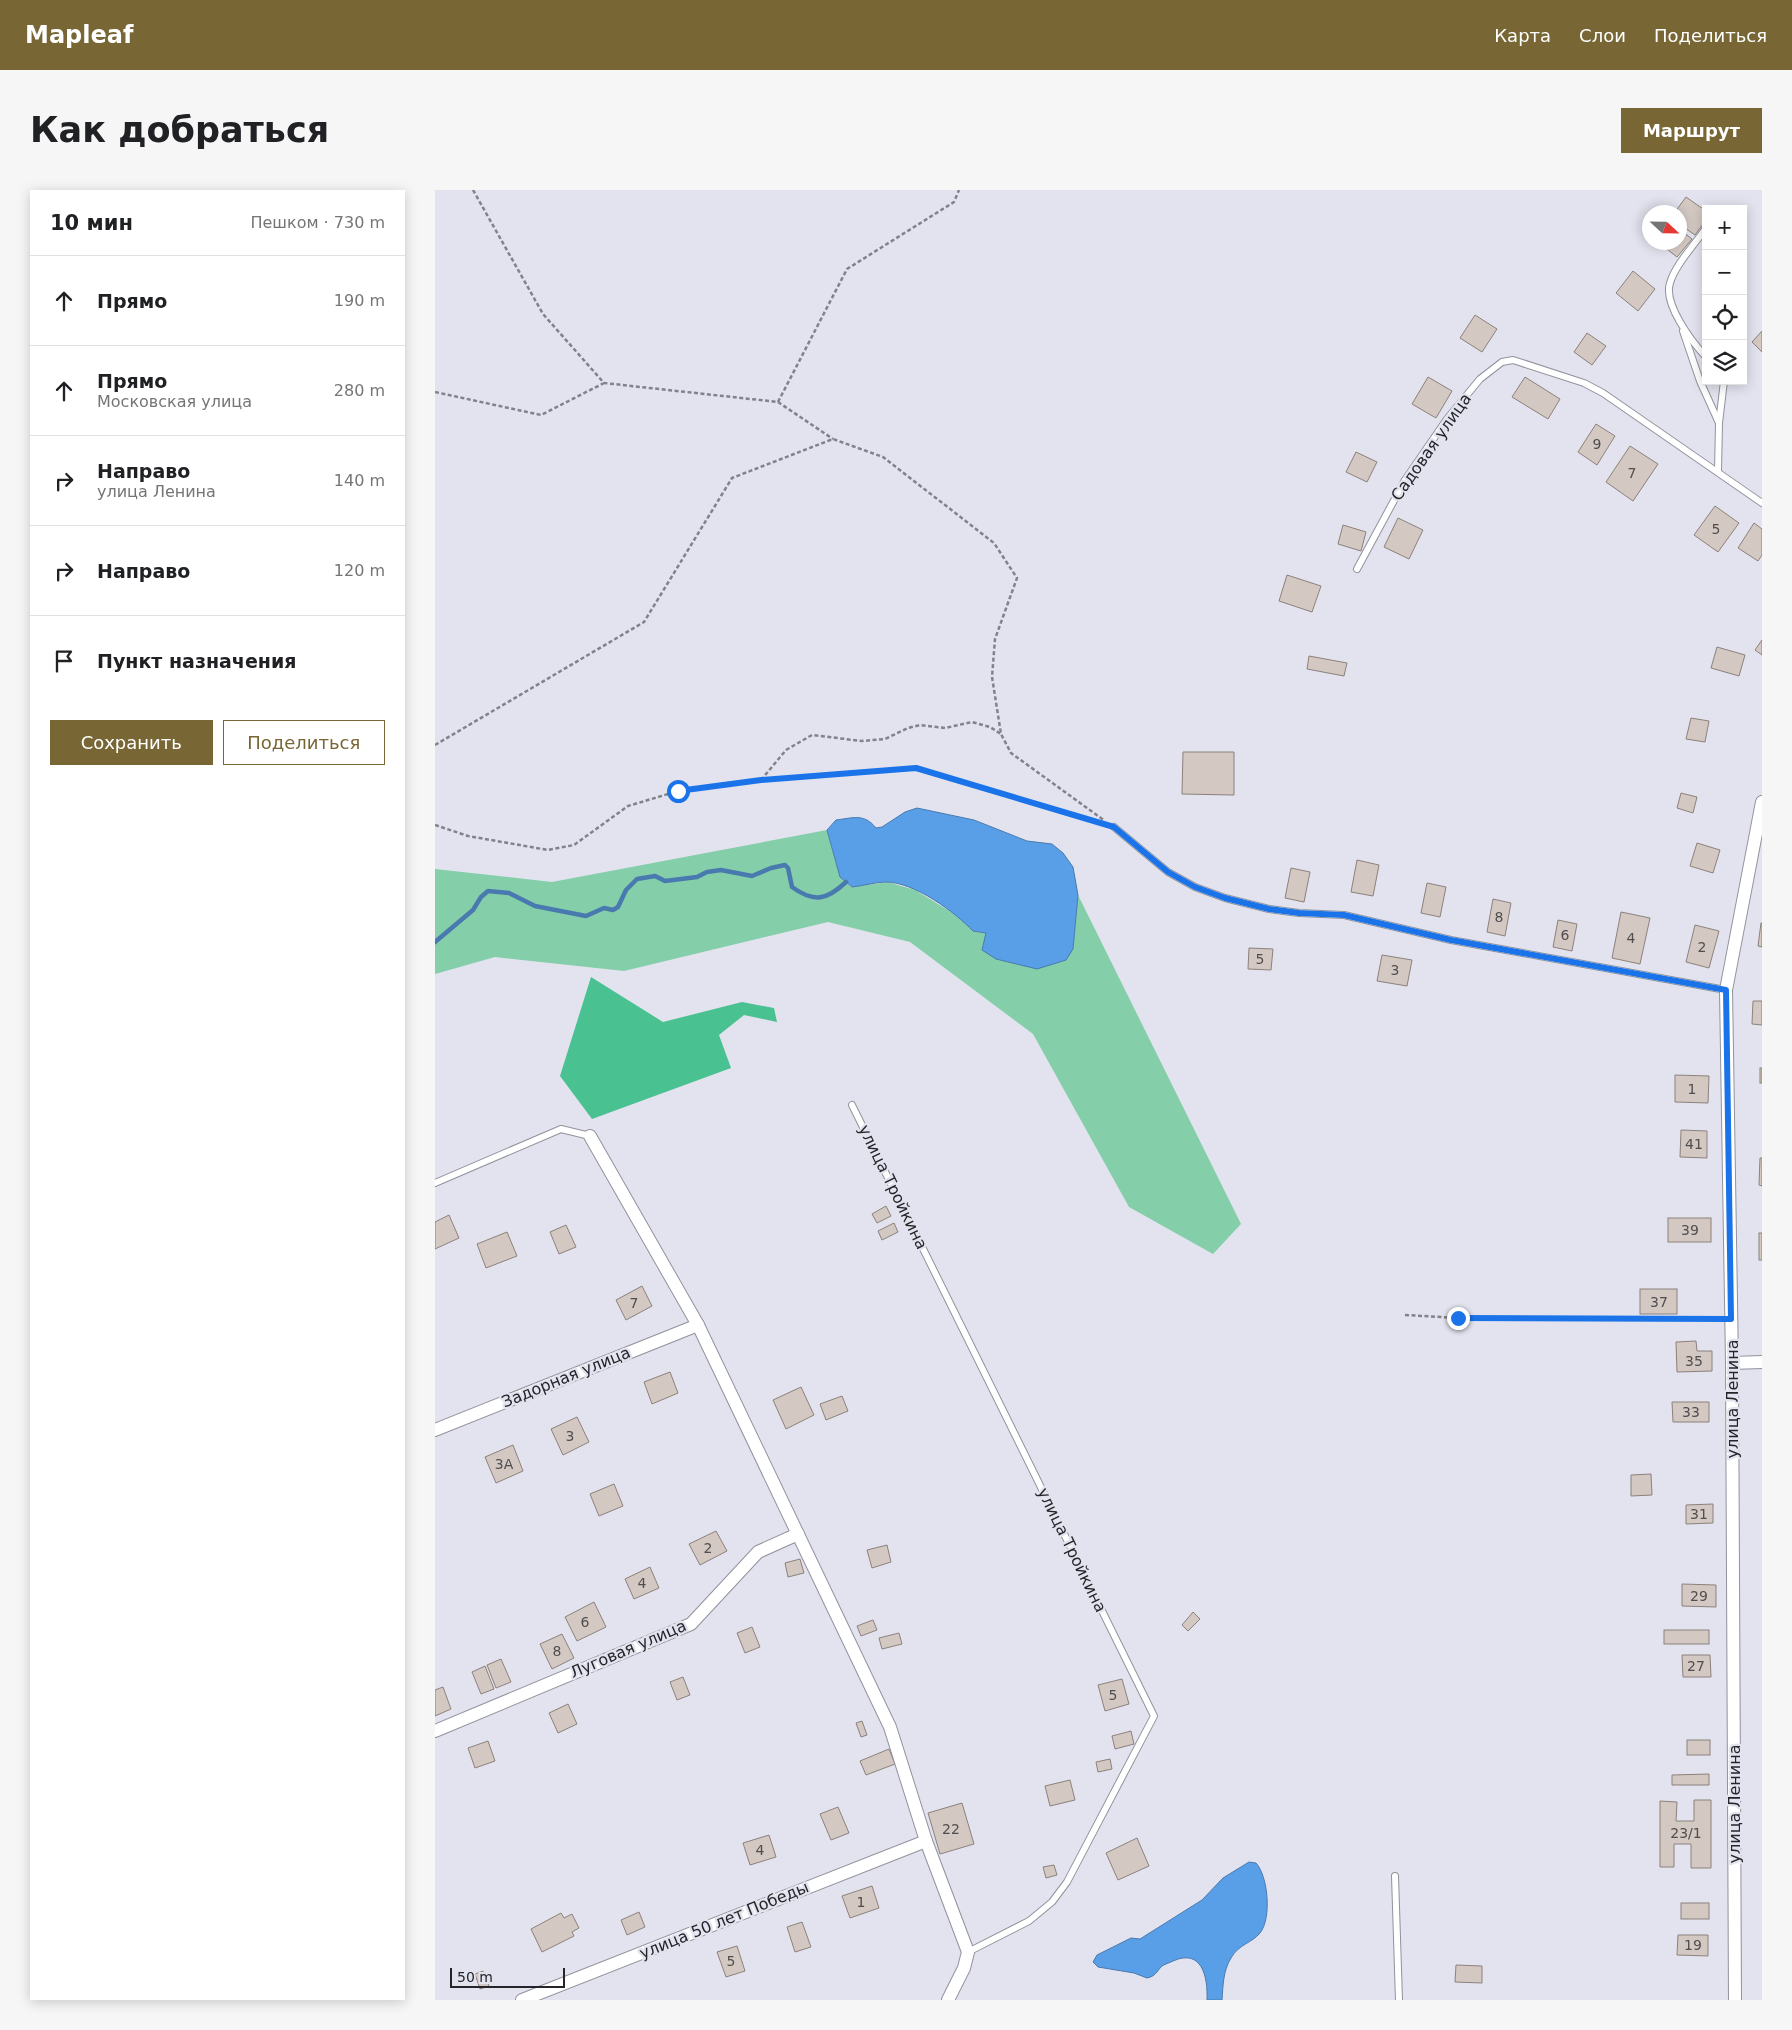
<!DOCTYPE html>
<html lang="ru">
<head>
<meta charset="utf-8">
<style>
  body { margin:0; font-family:"DejaVu Sans",sans-serif; background:#f6f6f6; color:#202124 }
  .controls { position:absolute; right:15px; top:15px; display:grid; overflow:hidden; border-radius:0px; box-shadow:0 2px 12px #0003 }
  .controls button { width:45px; height:45px; display:grid; place-items:center; padding:0; border:0; border-bottom:1px solid #e0e0e0; background:#fff; color:#202124; font:25px sans-serif }
  .compass { position:absolute; left:1207px; top:15px; width:45px; height:45px; border-radius:50%; background:#fff; box-shadow:0 2px 12px #0003; rotate:112deg }
  .scale { position:absolute; left:15px; bottom:12px; width:115px; box-sizing:border-box; padding-left:5px; border:2px solid #242529; border-top:0; font-size:14px; line-height:18px; white-space:nowrap; color:#242529; -webkit-text-stroke:4px #e2e3ee; paint-order:stroke }
  .stop { position:absolute; width:15px; height:15px; margin:-11px; border:4px solid #1a73e8; border-radius:50%; background:#fff }
  .stop.end { background:#1a73e8; border-color:#fff; box-shadow:0 1px 5px #0008 }
  .list { margin:0; padding:0; list-style:none }
  h2 { display:flex; justify-content:space-between; align-items:center; height:65px; margin:0; padding:0 20px; font-size:21px }
  h2 small { font-size:16px; font-weight:400; color:#757577 }
  .list li { display:grid; grid-template-columns:32px 1fr auto; gap:15px; align-items:center; box-sizing:border-box; height:90px; padding:0 20px; border-top:1px solid #e0e0e0 }
  .list b { display:block; font-size:19px; white-space:nowrap }
  .list p { margin:0; font-size:16px; white-space:nowrap; color:#757577 }
  .list em { font-size:16px; font-style:normal; color:#757577 }
  .actions { display:flex; gap:10px; padding:15px 20px }
  .actions a { flex:1; padding:11px 0; border:1px solid #786735; border-radius:0px; text-align:center; font-size:18px; color:#786735 }
  .actions .main { background:#786735; color:#fff }
  .icon { flex:none; width:28px; height:28px; fill:none; stroke:currentColor; stroke-width:2; stroke-linecap:round; stroke-linejoin:round }
  .map { position:relative; flex:none; width:1327px; height:1810px; overflow:hidden; border-radius:0px }
  header { display:flex; align-items:center; gap:30px; box-sizing:border-box; height:70px; padding:0 25px; background:#786735; color:#fff }
  header strong { font-size:24px }
  nav { display:flex; gap:28px; margin-inline-start:auto; font-size:18px }
  .intro { display:flex; align-items:center; justify-content:space-between; box-sizing:border-box; height:120px; padding:0 30px }
  h1 { margin:0; font-size:35px }
  .button { padding:12px 22px; border-radius:0px; background:#786735; color:#fff; font-size:18px; font-weight:700 }
  main { display:flex; gap:30px; padding:0 30px }
  aside { flex:1; background:#fff; border-radius:0px; box-shadow:0 2px 12px #0003 }
  .map>svg:first-child { display:block }
  .green { fill:#84ceaa }
  .forest { fill:#4ac190 }
  .water { fill:#599fe8; stroke:#497aaf }
  .lines { fill:none; stroke-linecap:round; stroke-linejoin:round }
  .stream { stroke:#497aaf; stroke-width:4.5 }
  .building { fill:#d3c8c2; stroke:#8c817c }
  .lane-casing { stroke:#91929c; stroke-width:8 }
  .street-casing { stroke:#91929c; stroke-width:14 }
  .path { stroke:#81828a; stroke-width:2.5; stroke-dasharray:4 2.5; stroke-linecap:butt }
  .lane { stroke:#fff; stroke-width:6 }
  .street { stroke:#fff; stroke-width:12 }
  .route { stroke:#1a73e8; stroke-width:6 }
  .labels { text-anchor:middle; dominant-baseline:central; stroke-width:4.5; stroke-linejoin:round; paint-order:stroke }
  .number-label { font-size:14px; fill:#504e4f }
  .street-label { font-size:16px; fill:#242529; stroke:#e2e3ee }
</style>
</head>
<body>
<header>
<strong>Mapleaf</strong>
<nav><a>Карта</a><a>Слои</a><a>Поделиться</a></nav>
</header>
<div class="intro"><h1>Как добраться</h1><a class="button">Маршрут</a></div>
<main>
<aside>
<h2>10 мин<small>Пешком · 730 m</small></h2>
<ul class="list">
<li><svg class="icon" aria-label="ahead" viewBox="0 0 24 24"><path d="M12 20V5M6 11l6-6 6 6"/></svg><div><b>Прямо</b></div><em>190 m</em></li>
<li><svg class="icon" aria-label="ahead" viewBox="0 0 24 24"><path d="M12 20V5M6 11l6-6 6 6"/></svg><div><b>Прямо</b><p>Московская улица</p></div><em>280 m</em></li>
<li><svg class="icon" aria-label="right" viewBox="0 0 24 24"><path d="M7 20v-9h11M14 6l5 5-5 5"/></svg><div><b>Направо</b><p>улица Ленина</p></div><em>140 m</em></li>
<li><svg class="icon" aria-label="right" viewBox="0 0 24 24"><path d="M7 20v-9h11M14 6l5 5-5 5"/></svg><div><b>Направо</b></div><em>120 m</em></li>
<li><svg class="icon" aria-label="arrive" viewBox="0 0 24 24"><path d="M6 21V4h12l-3 4 3 4H6"/></svg><div><b>Пункт назначения</b></div></li>
</ul>
<div class="actions"><a class="main">Сохранить</a><a>Поделиться</a></div>
</aside>
<div class="map">
<svg width="1327" height="1810" viewBox="0 0 1327 1810">
  <rect width="100%" height="100%" fill="#e2e3ee"/>
  <polygon class="green" points="392,640 405,687 416,697 453,692 480,700 526,728 538,741 638,759 643,705 806,1034 778,1064 694,1017 598,844 475,752 393,732 189,781 60,767 0,784 0,679 117,692"/>
  <polygon class="forest" points="156,787 228,832 307,812 339,818 342,832 309,825 284,845 296,878 157,929 125,886"/>
  <g class="water">
    <path d="M482 618 539 630 592 651 617 654 628 663 638 677 643 705 638 759 631 770 602 779 561 769 547 760 551 743 538 741C520 722 479 692 451 692 440 692 428 696 417 697L405 687 392 640 401 630C418 628 429 623 441 638L447 637 470 622Z"/>
    <path d="M814 1672 821 1673C833 1686 837 1728 825 1743 817 1753 804 1754 796 1768 788 1781 788 1796 787 1810H772C773 1787 767 1758 738 1771 734 1773 730 1774 727 1776 721 1782 721 1786 712 1788L699 1783 663 1777 658 1772 662 1765 696 1748 705 1749 767 1710 788 1688Z"/>
  </g>
  <g class="lines">
    <path class="stream" d="M0 752 38 720 46 707 53 701 74 703 100 716 151 726 169 718 178 720 183 717 191 700 202 689 220 686 230 691 262 687 272 682 286 680 317 686 336 678 350 675 353 678 357 697C379 713 392 710 411 692"/>
  </g>
  <g class="building">
    <polygon points="1251,7 1271,21 1271,30 1260,45 1244,34 1244,22 1240,22"/>
    <polygon points="1244,39 1257,49 1242,67 1223,52 1244,52"/>
    <polygon points="1198,81 1220,99 1203,121 1181,103"/>
    <polygon points="1040,125 1062,139 1047,162 1025,148"/>
    <polygon points="1327,141 1327,162 1317,152"/>
    <polygon points="1152,143 1171,156 1157,175 1139,162"/>
    <polygon points="993,187 1017,201 1001,228 977,214"/>
    <polygon points="1090,187 1125,209 1113,229 1077,207"/>
    <polygon points="1161,234 1180,246 1162,275 1143,262"/>
    <polygon points="1195,256 1223,274 1198,311 1171,292"/>
    <polygon points="921,262 942,272 932,292 911,282"/>
    <polygon points="1280,316 1304,333 1283,362 1259,345"/>
    <polygon points="963,328 988,340 974,369 949,357"/>
    <polygon points="1319,333 1327,339 1327,365 1323,371 1303,358"/>
    <polygon points="908,335 931,342 926,361 903,354"/>
    <polygon points="852,385 886,396 877,422 844,411"/>
    <polygon points="1327,450 1327,465 1320,460"/>
    <polygon points="1282,457 1310,465 1304,486 1276,478"/>
    <polygon points="874,466 912,473 909,486 872,479"/>
    <polygon points="1256,528 1274,531 1270,552 1251,549"/>
    <polygon points="748,562 799,562 799,605 747,604"/>
    <polygon points="1246,603 1262,607 1258,623 1242,618"/>
    <polygon points="1262,653 1285,660 1278,683 1255,676"/>
    <polygon points="922,670 944,675 938,706 916,702"/>
    <polygon points="856,678 875,682 869,712 850,708"/>
    <polygon points="992,693 1011,697 1005,727 986,723"/>
    <polygon points="1058,709 1076,713 1070,746 1052,742"/>
    <polygon points="1186,722 1215,728 1205,774 1177,768"/>
    <polygon points="1123,730 1142,734 1137,761 1118,757"/>
    <polygon points="1326,733 1327,733 1327,757 1323,756"/>
    <polygon points="1260,735 1284,741 1274,778 1251,772"/>
    <polygon points="814,758 838,759 836,780 813,779"/>
    <polygon points="947,765 977,770 972,796 942,791"/>
    <polygon points="1318,811 1327,811 1327,835 1317,834"/>
    <rect x="1325" y="878" width="2" height="15"/>
    <polygon points="1240,885 1274,886 1273,913 1240,912"/>
    <polygon points="1246,940 1272,941 1272,968 1245,967"/>
    <polygon points="1325,968 1327,968 1327,996 1324,995"/>
    <polygon points="451,1016 456,1026 442,1033 437,1024"/>
    <polygon points="14,1025 24,1048 0,1059 0,1032"/>
    <rect x="1233" y="1028" width="43" height="24"/>
    <polygon points="459,1033 463,1042 447,1050 443,1041"/>
    <polygon points="131,1035 141,1057 124,1064 115,1042"/>
    <polygon points="72,1042 82,1066 51,1078 42,1054"/>
    <rect x="1324" y="1043" width="3" height="27"/>
    <polygon points="207,1096 217,1116 191,1130 181,1110"/>
    <rect x="1205" y="1099" width="37" height="25"/>
    <polygon points="1261,1151 1262,1161 1277,1161 1277,1181 1242,1182 1241,1152"/>
    <polygon points="235,1182 243,1203 217,1214 209,1192"/>
    <polygon points="366,1197 379,1225 351,1239 338,1210"/>
    <polygon points="407,1206 413,1221 391,1230 385,1214"/>
    <polygon points="1237,1212 1274,1212 1274,1232 1238,1232"/>
    <polygon points="142,1227 154,1252 128,1265 116,1239"/>
    <polygon points="78,1255 88,1281 61,1293 50,1267"/>
    <polygon points="1216,1284 1217,1305 1196,1306 1196,1285"/>
    <polygon points="179,1294 188,1316 164,1326 155,1304"/>
    <polygon points="1278,1314 1278,1333 1251,1334 1251,1315"/>
    <polygon points="281,1341 292,1361 265,1375 254,1354"/>
    <polygon points="452,1355 456,1372 437,1378 432,1360"/>
    <polygon points="365,1369 369,1383 353,1387 350,1373"/>
    <polygon points="215,1377 224,1398 199,1409 190,1389"/>
    <polygon points="1247,1394 1281,1395 1281,1417 1247,1416"/>
    <polygon points="159,1412 171,1437 142,1451 130,1427"/>
    <polygon points="758,1422 765,1429 753,1441 747,1435"/>
    <polygon points="438,1430 442,1440 426,1446 422,1436"/>
    <polygon points="317,1437 325,1457 310,1463 302,1443"/>
    <rect x="1229" y="1440" width="45" height="14"/>
    <polygon points="464,1443 467,1454 447,1459 444,1448"/>
    <polygon points="127,1444 139,1468 117,1479 105,1454"/>
    <polygon points="1247,1465 1275,1465 1276,1487 1248,1487"/>
    <polygon points="66,1469 76,1492 61,1498 52,1475"/>
    <polygon points="50,1476 59,1499 46,1504 37,1482"/>
    <polygon points="248,1487 255,1505 242,1510 235,1492"/>
    <polygon points="687,1489 694,1514 670,1521 663,1495"/>
    <polygon points="8,1497 16,1519 0,1526 0,1500"/>
    <polygon points="133,1514 142,1534 123,1543 114,1523"/>
    <polygon points="427,1531 432,1545 426,1547 421,1533"/>
    <polygon points="696,1541 699,1554 680,1559 677,1546"/>
    <rect x="1252" y="1550" width="23" height="15"/>
    <polygon points="53,1551 60,1571 40,1578 33,1558"/>
    <polygon points="454,1559 460,1574 431,1585 425,1571"/>
    <polygon points="675,1569 677,1579 663,1582 661,1572"/>
    <polygon points="1274,1584 1274,1595 1237,1595 1237,1585"/>
    <polygon points="635,1590 640,1610 615,1616 610,1596"/>
    <polygon points="1259,1610 1276,1610 1276,1678 1256,1678 1256,1654 1239,1654 1239,1677 1225,1677 1225,1611 1242,1612 1241,1631 1259,1631"/>
    <polygon points="527,1613 539,1654 505,1664 493,1623"/>
    <polygon points="403,1617 414,1643 396,1650 385,1624"/>
    <polygon points="334,1645 341,1667 315,1675 308,1653"/>
    <polygon points="702,1648 714,1676 683,1690 671,1663"/>
    <polygon points="619,1675 622,1685 611,1688 608,1677"/>
    <polygon points="437,1696 444,1718 415,1728 407,1706"/>
    <rect x="1246" y="1713" width="28" height="16"/>
    <polygon points="204,1722 210,1737 192,1745 186,1730"/>
    <polygon points="126,1723 129,1728 137,1724 144,1738 137,1742 139,1746 107,1762 96,1739"/>
    <polygon points="367,1732 376,1757 360,1762 352,1737"/>
    <polygon points="1243,1745 1273,1745 1273,1766 1242,1765"/>
    <polygon points="302,1756 310,1781 291,1787 282,1762"/>
    <polygon points="1021,1775 1047,1776 1047,1793 1020,1792"/>
    <polygon points="48,1781 54,1796 45,1799 40,1784"/>
  </g>
  <g class="lines">
    <defs>
      <g id="lane">
        <path d="M1271 38C1260 54 1240 75 1235 93 1228 114 1257 152 1271 167"/>
        <polyline points="1248,141 1265,191 1284,233"/>
        <polyline points="1283,281 1284,233 1289,191"/>
        <polyline points="922,379 970,290 1012,229 1045,189 1067,172 1078,170 1149,193 1168,203 1327,313"/>
        <polyline points="679,637 733,682 760,697 790,708 834,719 864,723 909,725 1016,750 1291,800"/>
        <polyline points="417,915 719,1526 632,1692 617,1712 594,1731 533,1762"/>
        <polyline points="0,993 126,939 155,946"/>
        <polyline points="960,1686 964,1810"/>
      </g>
      <g id="street">
        <polyline points="155,946 263,1135 455,1537 491,1651 533,1762 529,1778 513,1810"/>
        <polyline points="1297,1173 1327,1172"/>
        <polyline points="0,1240 263,1135"/>
        <polyline points="0,1541 256,1434 323,1362 363,1344"/>
        <polyline points="87,1810 491,1651"/>
        <polyline points="1300,1810 1297,1173 1291,800 1327,612"/>
      </g>
    </defs>
    <use href="#lane" class="lane-casing"/>
    <use href="#street" class="street-casing"/>
    <g class="path">
      <polyline points="38,0 108,124 169,193 343,212 398,249"/>
      <polyline points="0,202 106,225 169,193"/>
      <polyline points="343,212 412,79 519,12 524,0"/>
      <polyline points="0,555 209,432 297,288 398,249 448,267 559,353 582,388 560,449 557,487 566,544 576,563 670,631"/>
      <polyline points="326,590 351,560 377,545 427,551 450,549 473,538 485,535 510,538 537,532 555,537 566,544"/>
      <polyline points="0,635 33,646 113,660 139,655 193,616 243,601 326,590 481,578 670,635"/>
      <polyline points="970,1125 1023,1128 1284,1129"/>
    </g>
    <use href="#lane" class="lane"/>
    <use href="#street" class="street"/>
  </g>
  <g class="lines">
    <polyline class="route" points="243,601 326,590 481,578 679,637 733,682 760,697 790,708 834,719 864,723 909,725 1016,750 1291,800 1296,1129 1023,1128"/>
  </g>
  <g class="labels">
    <g class="number-label">
      <text x="1162" y="254">9</text>
      <text x="1197" y="283">7</text>
      <text x="1281" y="339">5</text>
      <text x="1064" y="727">8</text>
      <text x="1130" y="745">6</text>
      <text x="1196" y="748">4</text>
      <text x="1267" y="757">2</text>
      <text x="825" y="769">5</text>
      <text x="960" y="780">3</text>
      <text x="1257" y="899">1</text>
      <text x="1259" y="954">41</text>
      <text x="1255" y="1040">39</text>
      <text x="1224" y="1112">37</text>
      <text x="199" y="1113">7</text>
      <text x="1259" y="1171">35</text>
      <text x="1256" y="1222">33</text>
      <text x="135" y="1246">3</text>
      <text x="69" y="1274">3А</text>
      <text x="1264" y="1324">31</text>
      <text x="273" y="1358">2</text>
      <text x="207" y="1393">4</text>
      <text x="1264" y="1406">29</text>
      <text x="150" y="1432">6</text>
      <text x="122" y="1461">8</text>
      <text x="1261" y="1476">27</text>
      <text x="678" y="1505">5</text>
      <text x="516" y="1639">22</text>
      <text x="1251" y="1643">23/1</text>
      <text x="325" y="1660">4</text>
      <text x="426" y="1712">1</text>
      <text x="1258" y="1755">19</text>
      <text x="296" y="1771">5</text>
    </g>
    <g class="street-label">
      <text transform="translate(996 257) rotate(-55)">Садовая улица</text>
      <text transform="translate(458 997) rotate(64)">улица Тройкина</text>
      <text transform="translate(131 1187) rotate(-22)">Задорная улица</text>
      <text transform="translate(1297 1209) rotate(-90)">улица Ленина</text>
      <text transform="translate(637 1360) rotate(64)">улица Тройкина</text>
      <text transform="translate(193 1459) rotate(-23)">Луговая улица</text>
      <text transform="translate(1299 1614) rotate(-90)">улица Ленина</text>
      <text transform="translate(289 1730) rotate(-22)">улица 50 лет Победы</text>
    </g>
  </g>
</svg>
<div class="controls">
<button>+</button>
<button>−</button>
<button><svg class="icon" aria-label="locate" viewBox="0 0 24 24"><circle cx="12" cy="12" r="6"/><path d="M12 2v4M12 18v4M2 12h4M18 12h4"/></svg></button>
<button><svg class="icon" aria-label="layers" viewBox="0 0 24 24"><path d="M12 4l9 5-9 5-9-5zM3 14l9 5 9-5"/></svg></button>
</div>
<svg class="compass" viewBox="-18 -18 36 36"><path d="M0-13l5 13h-10z" fill="#e53935"/><path d="M0 13l5-13h-10z" fill="#757577"/></svg>
<div class="scale">50 m</div>
<div class="stop" style="left:243px;top:601px"></div>
<div class="stop end" style="left:1023px;top:1128px"></div>
</div>
</main>
</body>
</html>
